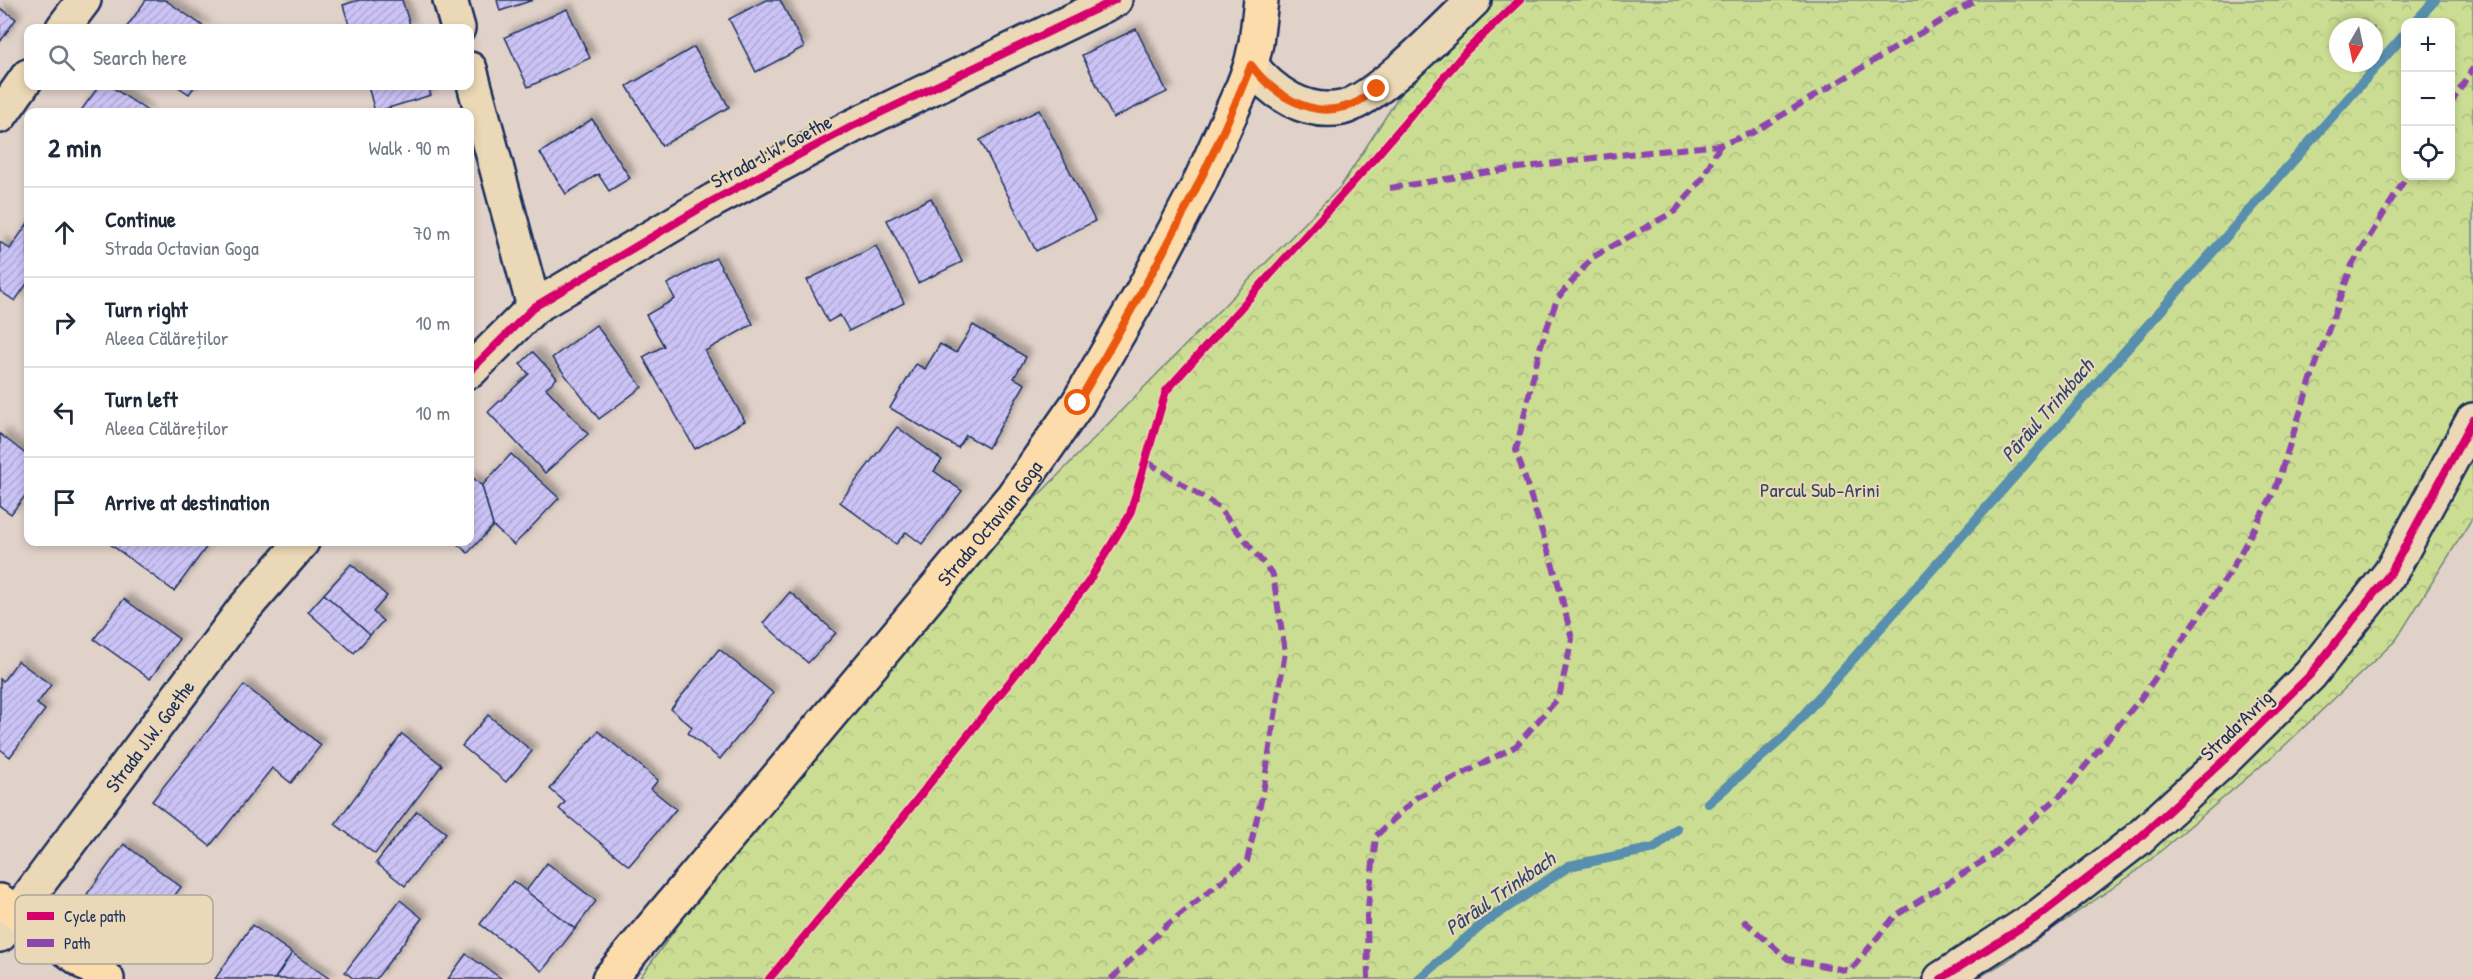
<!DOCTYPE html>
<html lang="en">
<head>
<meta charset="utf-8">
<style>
  body { margin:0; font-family:"Patrick Hand",sans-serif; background:#f6f6f7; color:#1f2937 }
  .controls { position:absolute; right:18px; top:18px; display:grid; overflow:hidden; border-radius:12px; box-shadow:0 3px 9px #0003 }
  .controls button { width:54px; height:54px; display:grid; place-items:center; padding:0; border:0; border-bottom:2px solid #e0e1e3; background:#fff; color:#1f2937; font:30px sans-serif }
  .compass { position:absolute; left:2329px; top:18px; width:54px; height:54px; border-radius:50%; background:#fff; box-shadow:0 3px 9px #0003; rotate:189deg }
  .stop { position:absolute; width:18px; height:18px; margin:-14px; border:4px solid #ea580c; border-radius:50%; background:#fff }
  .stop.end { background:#ea580c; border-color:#fff; box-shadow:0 2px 6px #0008 }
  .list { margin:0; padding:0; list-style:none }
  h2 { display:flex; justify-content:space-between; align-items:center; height:78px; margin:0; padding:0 24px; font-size:26px }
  h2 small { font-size:20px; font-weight:400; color:#747a83 }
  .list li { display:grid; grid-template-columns:39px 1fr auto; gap:18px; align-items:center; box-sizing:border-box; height:90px; padding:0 24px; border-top:2px solid #e0e1e3 }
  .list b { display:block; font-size:22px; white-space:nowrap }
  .list p { margin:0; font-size:20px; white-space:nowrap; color:#747a83 }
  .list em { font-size:20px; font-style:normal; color:#747a83 }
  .icon { flex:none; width:33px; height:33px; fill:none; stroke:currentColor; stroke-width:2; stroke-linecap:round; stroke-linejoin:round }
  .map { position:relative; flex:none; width:2473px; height:979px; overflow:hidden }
  .search { position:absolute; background:#fff; box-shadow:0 3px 9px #0003; left:24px; top:24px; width:450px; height:66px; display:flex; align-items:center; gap:15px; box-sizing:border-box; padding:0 21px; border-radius:12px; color:#747a83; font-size:22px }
  .panel { position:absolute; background:#fff; box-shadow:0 3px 9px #0003; left:24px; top:108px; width:450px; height:438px; border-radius:12px }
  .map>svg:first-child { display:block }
  .park { fill:url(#park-crowns); stroke:#728678; stroke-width:1.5; fill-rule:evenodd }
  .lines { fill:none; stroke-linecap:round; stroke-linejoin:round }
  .stream { stroke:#598eae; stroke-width:10 }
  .building { fill:url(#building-hatch); stroke:#1b2f5e; stroke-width:1.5; filter:url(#shadow) }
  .minor-casing { stroke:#1b2f5e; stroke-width:38 }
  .major-casing { stroke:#1b2f5e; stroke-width:38 }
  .minor { stroke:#ebd8b6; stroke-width:33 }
  .major { stroke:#fddcac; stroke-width:33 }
  .quiet { stroke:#8e44ad; stroke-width:6; stroke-dasharray:12 6; stroke-linecap:butt }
  .cycleway-casing { stroke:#ebd8b6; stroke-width:11 }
  .cycleway { stroke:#d6006c; stroke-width:8 }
  .route { stroke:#ea580c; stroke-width:8 }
  .labels { text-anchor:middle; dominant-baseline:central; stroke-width:4.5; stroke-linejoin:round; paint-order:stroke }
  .street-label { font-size:20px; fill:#1b2f5e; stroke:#ebd8b6 }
  .park-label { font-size:20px; fill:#354966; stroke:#ebd8b6 }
  .water-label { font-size:21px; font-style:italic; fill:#2b4772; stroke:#ebd8b6 }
  .key { fill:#ebd8b6; stroke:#ada59c; stroke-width:1.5 }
  .key-label { font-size:16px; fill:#1b2f5e }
</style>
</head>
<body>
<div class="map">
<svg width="2473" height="979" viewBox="0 0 2473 979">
  <defs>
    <pattern id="park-crowns" width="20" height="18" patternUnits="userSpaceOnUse" patternTransform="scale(1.5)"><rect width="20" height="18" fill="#cadd92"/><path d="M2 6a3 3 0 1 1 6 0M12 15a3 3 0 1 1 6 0" fill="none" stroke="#adbe80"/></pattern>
    <pattern id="building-hatch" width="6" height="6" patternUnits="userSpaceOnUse" patternTransform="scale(1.5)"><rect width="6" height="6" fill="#cbc3f5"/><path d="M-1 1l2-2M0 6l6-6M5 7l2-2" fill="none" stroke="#aea8d4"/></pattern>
    <filter id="shadow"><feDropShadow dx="5.5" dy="-5.5" stdDeviation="3" flood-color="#0004"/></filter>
  </defs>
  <rect width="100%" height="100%" fill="#e1d2c9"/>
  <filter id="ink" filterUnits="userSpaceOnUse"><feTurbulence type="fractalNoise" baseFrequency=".0167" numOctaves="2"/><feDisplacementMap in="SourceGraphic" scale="12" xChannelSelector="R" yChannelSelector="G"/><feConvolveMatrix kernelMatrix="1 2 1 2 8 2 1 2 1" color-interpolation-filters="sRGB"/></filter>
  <g filter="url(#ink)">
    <path class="park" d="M1474 0H2473V517L2396 640 2281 749 2137 871 2005 962 1976 979H639L704 890 1021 513 1341 186 1439 34ZM2406 22H2450V176H2406ZM2338 27H2374V63H2338Z"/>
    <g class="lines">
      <g class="stream">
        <polyline points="2415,22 2435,0"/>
        <polyline points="1708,803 1784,737 2406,33"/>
        <polyline points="1419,979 1485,922 1569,866 1655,848 1677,829"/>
      </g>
    </g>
    <g class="building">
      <polygon points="146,0 165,0 206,28 126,28"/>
      <polygon points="359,0 402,0 411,28 350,28 343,5"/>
      <polygon points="497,0 533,0 500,11"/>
      <polygon points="766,0 780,0 804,47 756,72 729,19"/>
      <polygon points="0,8 16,19 0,42"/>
      <polygon points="567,9 590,58 528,87 505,37"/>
      <polygon points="1136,29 1167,92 1113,118 1082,55"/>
      <polygon points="694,47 729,107 662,146 627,86"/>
      <polygon points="99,86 110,86 149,112 80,112"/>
      <polygon points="177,86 195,86 189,94"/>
      <polygon points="368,86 428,86 431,95 375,112"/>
      <polygon points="1039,110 1095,221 1036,251 980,140"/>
      <polygon points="592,119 630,178 609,191 598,174 566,194 540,153"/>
      <polygon points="931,198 962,262 918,283 887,220"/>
      <polygon points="28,223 28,282 15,301 0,291 0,242 10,249"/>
      <polygon points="876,246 904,303 849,331 840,315 828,322 807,280"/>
      <polygon points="716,258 753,324 705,351 745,421 695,449 643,357 664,346 646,315 675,299 667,284"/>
      <polygon points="596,325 642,387 599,419 552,358"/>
      <polygon points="973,325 1026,357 1014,378 1025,384 988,448 966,435 958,448 890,408 916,364 925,369 940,344 956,353"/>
      <polygon points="533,352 557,378 546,388 588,434 545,473 488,412 529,374 520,364"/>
      <polygon points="897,427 942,460 934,471 962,491 922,544 906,532 896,544 840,502"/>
      <polygon points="0,434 28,456 28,492 11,514 0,506"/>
      <polygon points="511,454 559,498 514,545 493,526 482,486"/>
      <polygon points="470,475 482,486 493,526 468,553 455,542 470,542"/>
      <polygon points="112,542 210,542 174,591 110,544"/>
      <polygon points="351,564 387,596 373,612 383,621 370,635 324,594"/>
      <polygon points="790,592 836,633 808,663 763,623"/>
      <polygon points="324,594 370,635 354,653 308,612"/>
      <polygon points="124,599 179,639 150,679 94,639"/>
      <polygon points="719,649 773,693 720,759 688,733 692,727 671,709"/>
      <polygon points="18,661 51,685 37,704 45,710 10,757 0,749 0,679 3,681"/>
      <polygon points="244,685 321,745 291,783 272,768 210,846 152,801"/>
      <polygon points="488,715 532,751 506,782 462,746"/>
      <polygon points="598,731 658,780 651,789 676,809 629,866 559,809 565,802 550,789"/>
      <polygon points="402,734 442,765 375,854 335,824"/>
      <polygon points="417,811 446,833 405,886 376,863"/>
      <polygon points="124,844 181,887 144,936 87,894"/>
      <polygon points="547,863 596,901 575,929 526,891"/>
      <polygon points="513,881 575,929 542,971 480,924"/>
      <polygon points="400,900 422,918 376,979 354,979 345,972"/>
      <polygon points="252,925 292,953 275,979 215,979"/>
      <polygon points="292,953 330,979 275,979"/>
      <polygon points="466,954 502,979 448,979"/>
    </g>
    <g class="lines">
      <defs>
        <g id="minor">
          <polyline points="450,0 458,28"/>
          <polyline points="63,28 84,0"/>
          <path d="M1251 65C1272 93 1306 115 1342 108 1376 100 1447 26 1474 0"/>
          <polyline points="470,69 534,307"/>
          <polyline points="0,116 28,76"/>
          <polyline points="470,371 534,307 714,200 851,127 1115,0"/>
          <path id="s1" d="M0 935 243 610 302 542"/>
          <polyline points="1941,979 2039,916 2137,840 2226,758 2310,675 2391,572 2473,420"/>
        </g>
        <g id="major">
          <polyline points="0,901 107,979"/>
          <path id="s2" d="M609 979 1013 496 1078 403 1141 294 1199 184 1243 86 1251 65 1256 43 1261 0"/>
        </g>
      </defs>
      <use href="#minor" class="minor-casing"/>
      <use href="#major" class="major-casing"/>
      <use href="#minor" class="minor"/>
      <use href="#major" class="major"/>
      <g class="quiet">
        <polyline points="2450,105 2473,68"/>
        <polyline points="1390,188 1489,172 1609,156 1720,145 1752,133 1976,0"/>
        <polyline points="1743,920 1788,959 1850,971 1895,916 1991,856 2063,793 2141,698 2229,574 2275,490 2314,370 2352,265 2407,176"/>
        <polyline points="1111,979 1167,925 1247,861 1263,792 1285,652 1273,575 1218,507 1146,461"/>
        <polyline points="1368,979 1367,916 1376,836 1416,798 1516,746 1559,697 1572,639 1557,579 1516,450 1540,348 1557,299 1593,257 1675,211 1702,179 1720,145"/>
      </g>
      <defs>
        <g id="cycleway">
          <polyline points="470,371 534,307 714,200 851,127 1115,0"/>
          <polyline points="769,979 900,821 1087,584 1130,514 1166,391 1374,159 1467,50 1520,0"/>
          <polyline points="1941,979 2039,916 2137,840 2226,758 2310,675 2391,572 2473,420"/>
        </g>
      </defs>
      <use href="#cycleway" class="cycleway-casing"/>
      <use href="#cycleway" class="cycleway"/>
    </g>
  </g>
  <g class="lines" filter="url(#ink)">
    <path class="route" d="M1078 403C1142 293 1205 183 1251 65 1271 92 1308 118 1344 107 1357 104 1367 96 1377 89"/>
  </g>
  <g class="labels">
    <g class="street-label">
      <text transform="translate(771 151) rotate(-28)">Strada J.W. Goethe</text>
      <text stroke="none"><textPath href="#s2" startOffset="594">Strada Octavian Goga</textPath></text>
      <text transform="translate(2236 725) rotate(-44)">Strada Avrig</text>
      <text stroke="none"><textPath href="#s1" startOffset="249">Strada J.W. Goethe</textPath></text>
    </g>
    <g class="park-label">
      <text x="1820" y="489">Parcul Sub-Arini</text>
    </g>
    <g class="water-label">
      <text transform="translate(2047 410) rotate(-49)">Pârâul Trinkbach</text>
      <text transform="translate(1500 893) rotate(-35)">Pârâul Trinkbach</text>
    </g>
  </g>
  <rect x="15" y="895" width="198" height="69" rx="9" class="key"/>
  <rect x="27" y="912" width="27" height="8" fill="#d6006c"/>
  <rect x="27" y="939" width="27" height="8" fill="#8e44ad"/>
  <g class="key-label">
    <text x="64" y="922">Cycle path</text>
    <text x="64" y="949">Path</text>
  </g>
</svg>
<div class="controls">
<button>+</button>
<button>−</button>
<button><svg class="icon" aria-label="locate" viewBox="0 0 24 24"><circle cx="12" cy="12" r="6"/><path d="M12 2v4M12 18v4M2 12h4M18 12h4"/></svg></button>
</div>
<svg class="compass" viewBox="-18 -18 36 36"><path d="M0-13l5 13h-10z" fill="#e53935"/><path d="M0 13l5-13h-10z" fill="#747a83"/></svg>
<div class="stop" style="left:1078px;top:403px"></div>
<div class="stop end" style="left:1377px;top:89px"></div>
<div class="search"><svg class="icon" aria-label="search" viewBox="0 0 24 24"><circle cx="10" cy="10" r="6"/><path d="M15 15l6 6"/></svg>Search here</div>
<section class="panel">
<h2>2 min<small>Walk · 90 m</small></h2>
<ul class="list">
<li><svg class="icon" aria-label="ahead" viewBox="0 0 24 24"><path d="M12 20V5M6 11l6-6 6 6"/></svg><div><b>Continue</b><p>Strada Octavian Goga</p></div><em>70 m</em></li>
<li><svg class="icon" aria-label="right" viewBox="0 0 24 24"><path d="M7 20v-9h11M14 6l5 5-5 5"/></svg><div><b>Turn right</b><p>Aleea Călăreților</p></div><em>10 m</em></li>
<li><svg class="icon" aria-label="left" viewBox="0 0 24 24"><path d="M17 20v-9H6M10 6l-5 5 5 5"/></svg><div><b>Turn left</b><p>Aleea Călăreților</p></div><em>10 m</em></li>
<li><svg class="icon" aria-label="arrive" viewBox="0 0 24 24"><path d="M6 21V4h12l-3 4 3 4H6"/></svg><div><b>Arrive at destination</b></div></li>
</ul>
</section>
</div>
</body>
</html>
